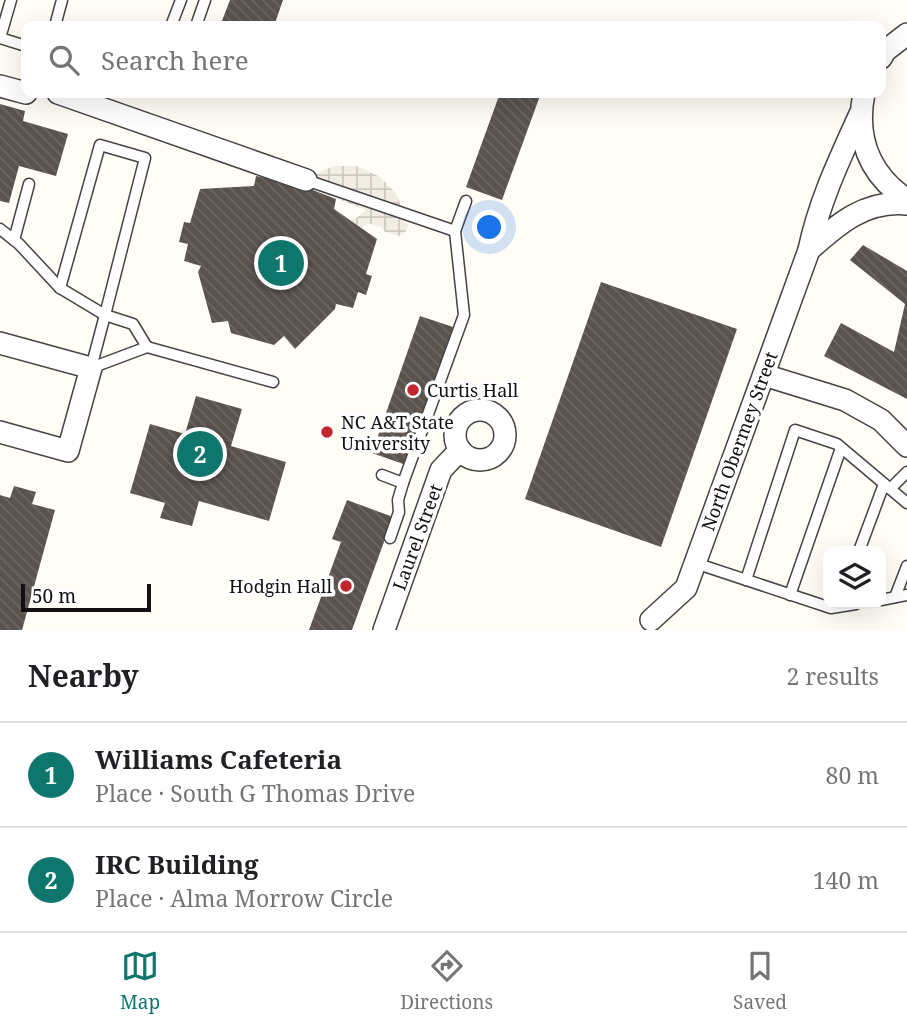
<!DOCTYPE html>
<html lang="en">
<head>
<meta charset="utf-8">
<style>
  body { margin:0; font-family:"Noto Serif",serif; background:#f6f6f6; color:#202124 }
  .controls { position:absolute; right:21px; bottom:21px; display:grid; overflow:hidden; border-radius:14px; box-shadow:0 7px 28px #0002 }
  .controls button { width:63px; height:63px; display:grid; place-items:center; padding:0; border:0; border-bottom:2px solid #e0e0e0; background:#fff; color:#202124; font:35px sans-serif }
  .scale { position:absolute; left:21px; bottom:18px; width:130px; box-sizing:border-box; padding-left:7px; border:4px solid #111; border-top:0; font-size:19px; line-height:24px; white-space:nowrap; color:#111; -webkit-text-stroke:5px #fff; paint-order:stroke }
  .you { position:absolute; left:490px; top:228px; width:24px; height:24px; margin:-18px; border:5px solid #fff; border-radius:50%; background:#1a73e8; box-shadow:0 0 0 10px #1a73e833 }
  .badge { display:grid; place-items:center; width:46px; height:46px; border-radius:50%; background:#0f766e; color:#fff; font-size:23px; font-weight:700 }
  .pin { position:absolute; translate:-50% -50%; border:4px solid #fff; box-shadow:0 2px 7px #0006 }
  .list { margin:0; padding:0; list-style:none }
  h2 { display:flex; justify-content:space-between; align-items:center; height:91px; margin:0; padding:0 28px; font-size:30px }
  h2 small { font-size:23px; font-weight:400; color:#757577 }
  .list li { display:grid; grid-template-columns:46px 1fr auto; gap:21px; align-items:center; box-sizing:border-box; height:105px; padding:0 28px; border-top:2px solid #e0e0e0 }
  .list b { display:block; font-size:26px; white-space:nowrap }
  .list p { margin:0; font-size:23px; white-space:nowrap; color:#757577 }
  .list em { font-size:23px; font-style:normal; color:#757577 }
  .icon { flex:none; width:38px; height:38px; fill:none; stroke:currentColor; stroke-width:2; stroke-linecap:round; stroke-linejoin:round }
  .map { position:relative; flex:none; width:907px; height:630px; overflow:hidden }
  .search { position:absolute; background:#fff; box-shadow:0 7px 28px #0002; left:21px; right:21px; top:21px; height:77px; display:flex; align-items:center; gap:18px; box-sizing:border-box; padding:0 24px; border-radius:14px; color:#757577; font-size:26px }
  .sheet { height:301px; background:#fff }
  nav { display:flex; justify-content:space-around; align-items:center; box-sizing:border-box; height:98px; border-top:2px solid #e0e0e0; background:#fff; font-size:19px; color:#757577 }
  nav a { display:grid; justify-items:center; gap:4px }
  nav .on { color:#0f766e }
  .map>svg:first-child { display:block }
  .plaza { fill:url(#plaza-grid) }
  .building { fill:url(#building-back-hatch) }
  .lines { fill:none; stroke-linecap:round; stroke-linejoin:round }
  .lane-casing { stroke:#444; stroke-width:13 }
  .street-casing { stroke:#444; stroke-width:24 }
  .lane { stroke:#fff; stroke-width:10 }
  .street { stroke:#fff; stroke-width:21 }
  .poi-dot { fill:#c4262e; stroke:#fff; stroke-width:2.5 }
  .labels { text-anchor:middle; dominant-baseline:central; stroke-width:7; stroke-linejoin:round; paint-order:stroke }
  .poi-label { font-size:18px; fill:#111; stroke:#fff; text-anchor:start }
  .street-label { font-size:18px; fill:#111; stroke:#fff }
</style>
</head>
<body>
<div class="map">
<svg width="907" height="630" viewBox="0 0 907 630">
  <defs>
    <pattern id="plaza-grid" width="8" height="8" patternUnits="userSpaceOnUse" patternTransform="scale(1.75)"><rect width="8" height="8" fill="#f1ede2"/><path d="M0 4h8M4 0v8" fill="none" stroke="#cecac1"/></pattern>
    <pattern id="building-back-hatch" width="6" height="6" patternUnits="userSpaceOnUse" patternTransform="scale(1.75)"><rect width="6" height="6" fill="#5a524d"/><path d="M-1 5l2 2M0 0l6 6M5-1l2 2" fill="none" stroke="#6d6662"/></pattern>
  </defs>
  <rect width="100%" height="100%" fill="#fffdf5"/>
  <polygon class="plaza" points="334,166 357,166 380,177 395,192 404,212 405,223 409,224 405,233 399,236 385,232 381,227 367,223 362,228 349,219 355,219 366,210 299,184 313,175"/>
  <g class="building">
    <polygon points="230,0 283,0 274,26 220,26"/>
    <polygon points="500,93 541,93 502,200 466,187"/>
    <polygon points="0,104 25,111 23,121 68,134 56,176 19,166 9,203 0,201"/>
    <polygon points="256,176 292,182 336,199 334,209 377,239 366,274 372,276 366,295 358,292 353,308 336,304 335,309 295,349 284,336 274,345 231,333 228,321 212,323 198,272 201,266 184,261 188,244 179,242 184,222 190,223 200,189 254,186"/>
    <polygon points="863,245 907,271 907,399 824,356 841,323 894,352 905,304 850,260"/>
    <polygon points="601,282 737,329 661,547 525,499"/>
    <polygon points="420,316 453,327 406,465 372,453"/>
    <polygon points="196,396 242,409 231,446 286,462 269,521 199,501 192,526 160,518 165,503 130,493 150,424 185,434"/>
    <polygon points="14,486 36,492 32,504 55,510 22,630 0,630 0,495 10,498"/>
    <polygon points="347,500 393,517 352,630 309,630 341,542 332,539"/>
  </g>
  <g class="lines">
    <defs>
      <g id="lane">
        <polyline points="11,0 0,38 26,46"/>
        <polyline points="55,26 62,0"/>
        <polyline points="171,26 181,0"/>
        <polyline points="196,26 205,0"/>
        <polygon points="100,145 145,158 105,315 60,288"/>
        <polyline points="306,180 455,231 466,201"/>
        <polyline points="0,229 19,244 60,288"/>
        <polyline points="14,240 29,184"/>
        <polyline points="91,368 147,347 273,382"/>
        <polyline points="91,368 105,315 133,324 147,347"/>
        <polyline points="382,475 403,483"/>
        <polyline points="890,489 907,472"/>
        <polyline points="390,538 399,512 398,500 403,483 464,315 455,231"/>
        <polyline points="859,551 884,484"/>
        <polyline points="695,563 831,608 856,604"/>
        <polyline points="746,580 795,430 837,444 907,503"/>
        <polyline points="790,595 841,448"/>
        <polyline points="895,597 907,566"/>
        <polyline points="881,600 907,595"/>
      </g>
      <g id="street">
        <polyline points="881,58 885,51 907,34"/>
        <polyline points="0,86 26,93"/>
        <polyline points="58,93 306,180"/>
        <path d="M864 93C855 138 869 174 907 200"/>
        <path d="M860 114C840 158 819 202 809 250 838 224 865 200 907 204"/>
        <polyline points="0,343 91,368 68,451 0,432"/>
        <polyline points="764,375 845,400 881,420 907,446"/>
        <circle cx="480" cy="435" r="25"/>
        <polyline points="651,620 686,588 809,250"/>
        <polyline points="384,630 441,470 460,450"/>
      </g>
    </defs>
    <use href="#lane" class="lane-casing"/>
    <use href="#street" class="street-casing"/>
    <use href="#lane" class="lane"/>
    <use href="#street" class="street"/>
  </g>
  <g class="poi-dot">
    <circle cx="413" cy="390" r="7"/>
    <circle cx="327" cy="432" r="7"/>
    <circle cx="346" cy="586" r="7"/>
  </g>
  <g class="labels">
    <g class="poi-label">
      <text x="427" y="390">Curtis Hall</text>
      <text x="341" y="422">NC A&amp;T State<tspan x="341" dy="21">University</tspan></text>
      <text x="332" y="586" text-anchor="end">Hodgin Hall</text>
    </g>
    <g class="street-label">
      <text transform="translate(739 441) rotate(-70)">North Obermey Street</text>
      <text transform="translate(417 537) rotate(-70)">Laurel Street</text>
    </g>
  </g>
</svg>
<div class="controls">
<button><svg class="icon" aria-label="layers" viewBox="0 0 24 24"><path d="M12 4l9 5-9 5-9-5zM3 14l9 5 9-5"/></svg></button>
</div>
<div class="scale">50 m</div>
<div class="you"></div>
<div class="pin badge" style="left:281px;top:263px">1</div>
<div class="pin badge" style="left:200px;top:454px">2</div>
<div class="search"><svg class="icon" aria-label="search" viewBox="0 0 24 24"><circle cx="10" cy="10" r="6"/><path d="M15 15l6 6"/></svg>Search here</div>
</div>
<section class="sheet">
<h2>Nearby<small>2 results</small></h2>
<ul class="list">
<li><span class="badge">1</span><div><b>Williams Cafeteria</b><p>Place · South G Thomas Drive</p></div><em>80 m</em></li>
<li><span class="badge">2</span><div><b>IRC Building</b><p>Place · Alma Morrow Circle</p></div><em>140 m</em></li>
</ul>
</section>
<nav>
<a class="on"><svg class="icon" aria-label="map" viewBox="0 0 24 24"><path d="M3 6l6-2 6 2 6-2v14l-6 2-6-2-6 2zM9 4v14M15 6v14"/></svg>Map</a>
<a><svg class="icon" aria-label="directions" viewBox="0 0 24 24"><path d="M12 3l9 9-9 9-9-9zM9 14v-3h6M13 9l2 2-2 2"/></svg>Directions</a>
<a><svg class="icon" aria-label="saved" viewBox="0 0 24 24"><path d="M7 4h10v16l-5-4-5 4z"/></svg>Saved</a>
</nav>
</body>
</html>
